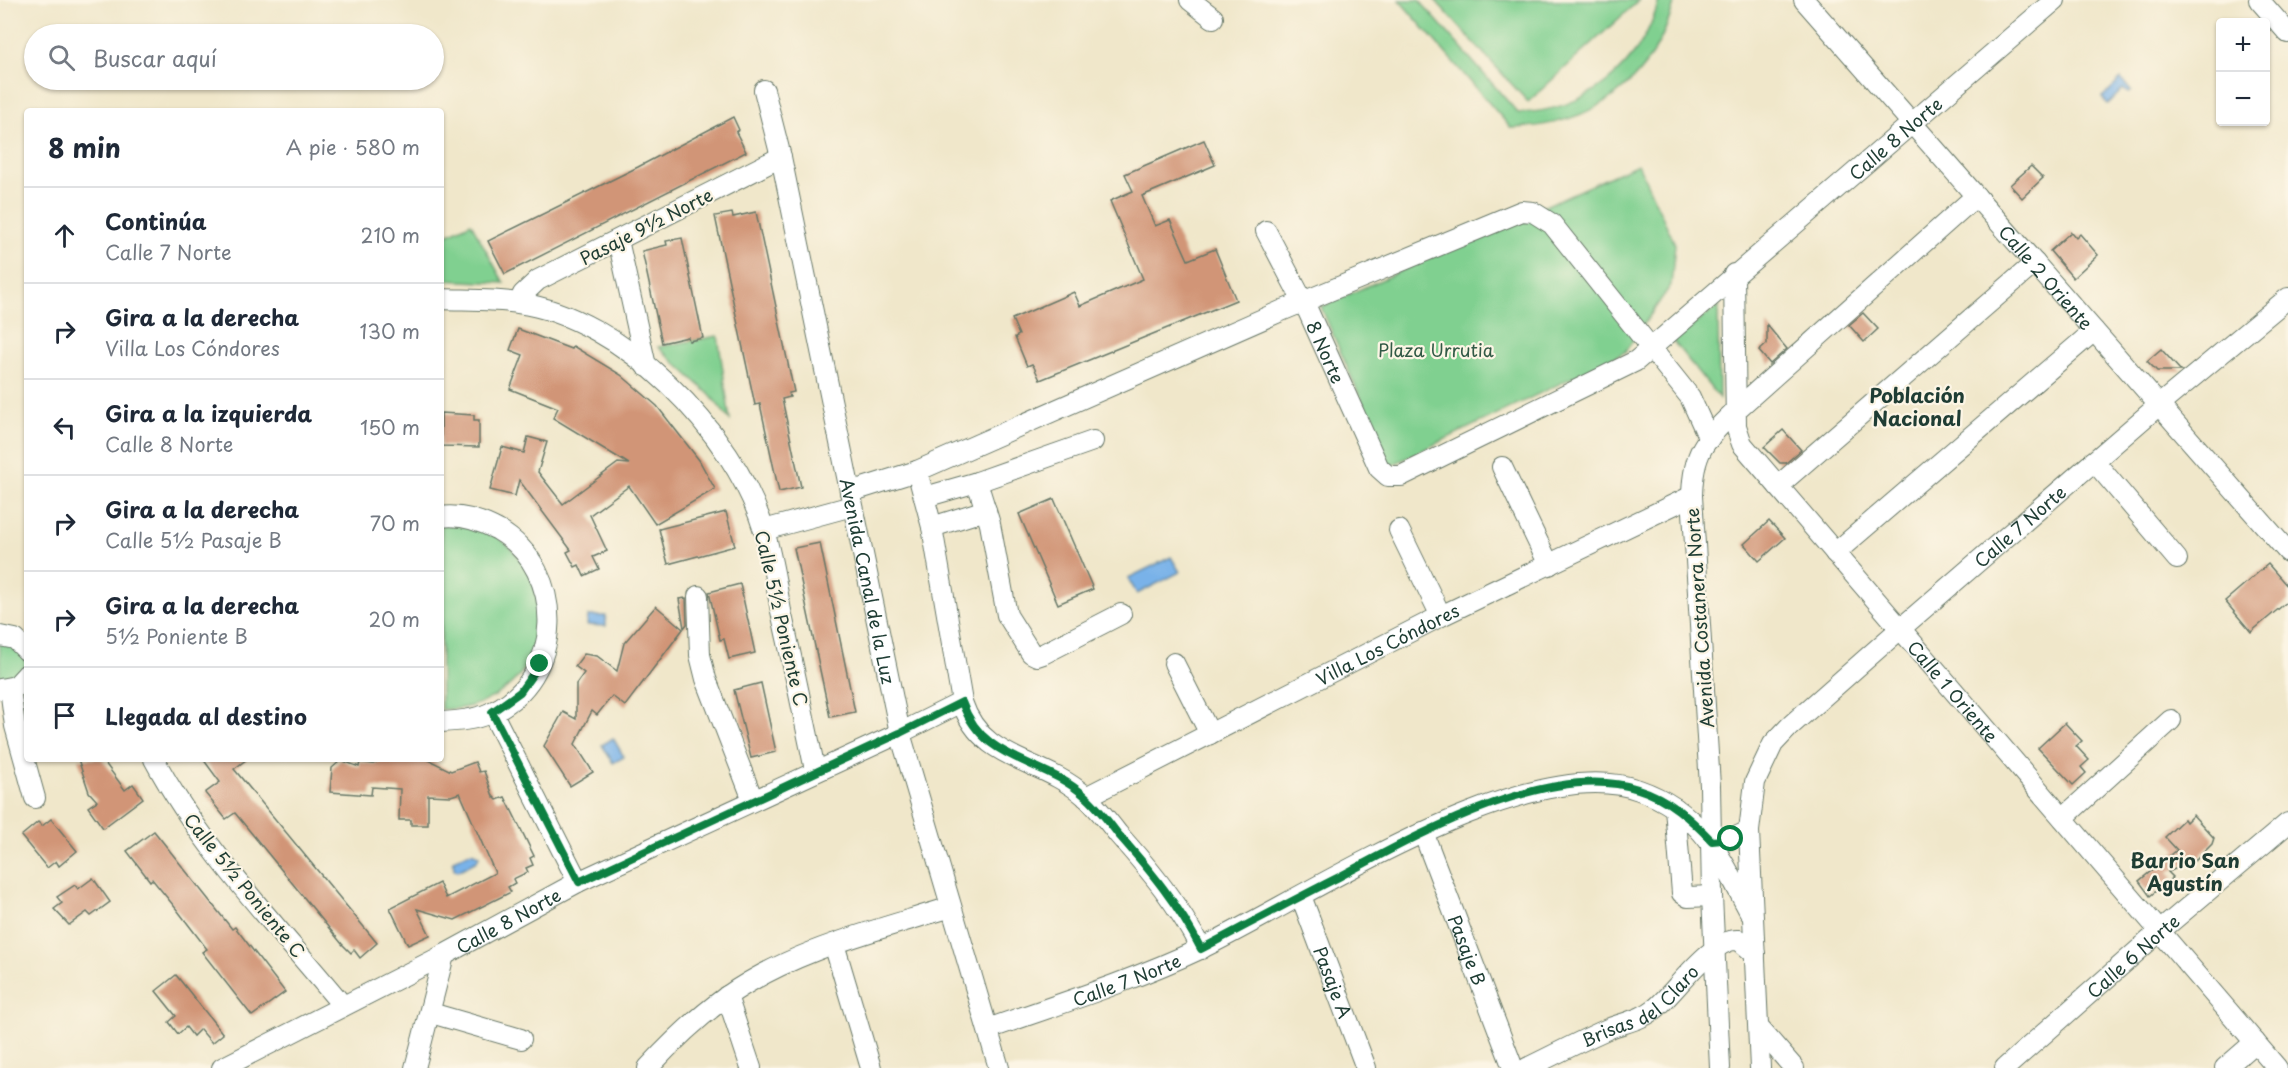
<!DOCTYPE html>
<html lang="es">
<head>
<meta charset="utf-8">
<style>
  body { margin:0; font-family:"Playpen Sans",sans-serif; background:#f6f6f7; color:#1f2937 }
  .controls { position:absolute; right:18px; top:18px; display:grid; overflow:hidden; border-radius:6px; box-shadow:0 2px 4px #0004 }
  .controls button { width:54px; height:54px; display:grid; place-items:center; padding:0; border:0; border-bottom:2px solid #e0e1e3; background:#fff; color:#1f2937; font:30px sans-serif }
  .stop { position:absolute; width:18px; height:18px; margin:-14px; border:4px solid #0b8043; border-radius:50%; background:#fff }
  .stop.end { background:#0b8043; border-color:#fff; box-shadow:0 2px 6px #0008 }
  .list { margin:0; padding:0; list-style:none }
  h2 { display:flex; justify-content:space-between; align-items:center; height:78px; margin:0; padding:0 24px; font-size:26px }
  h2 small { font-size:20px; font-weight:400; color:#747a83 }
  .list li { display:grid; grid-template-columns:39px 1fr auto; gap:18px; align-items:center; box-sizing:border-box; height:96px; padding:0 24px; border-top:2px solid #e0e1e3 }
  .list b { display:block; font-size:22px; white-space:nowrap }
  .list p { margin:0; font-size:20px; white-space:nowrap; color:#747a83 }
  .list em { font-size:20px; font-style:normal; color:#747a83 }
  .icon { flex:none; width:33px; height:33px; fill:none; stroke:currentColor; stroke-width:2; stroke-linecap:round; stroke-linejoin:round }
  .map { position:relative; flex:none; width:2288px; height:1068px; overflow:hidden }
  .search { position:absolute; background:#fff; box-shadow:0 2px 4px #0004; left:24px; top:24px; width:420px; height:66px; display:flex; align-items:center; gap:15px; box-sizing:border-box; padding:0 21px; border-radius:33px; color:#747a83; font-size:22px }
  .panel { position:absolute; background:#fff; box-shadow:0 2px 4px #0004; left:24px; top:108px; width:420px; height:654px; border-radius:6px }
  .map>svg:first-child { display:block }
  .green { fill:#80d090; stroke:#508662; stroke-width:1.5 }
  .water { fill:#79b2e9; stroke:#4c788e; stroke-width:1.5 }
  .building { fill:#d19577 }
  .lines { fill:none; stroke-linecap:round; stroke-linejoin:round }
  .minor-casing { stroke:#687868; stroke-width:22 }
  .minor { stroke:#fff; stroke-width:20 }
  .route { stroke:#0b8043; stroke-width:8 }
  .labels { text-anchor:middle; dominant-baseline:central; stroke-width:4.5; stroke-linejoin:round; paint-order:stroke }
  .street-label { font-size:18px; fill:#1f3d34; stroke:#fcf5e5 }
  .park-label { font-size:18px; fill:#325a46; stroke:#fcf5e5 }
  .neighbourhood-label { font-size:20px; font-weight:bold; fill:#1f3d34; stroke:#fcf5e5 }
</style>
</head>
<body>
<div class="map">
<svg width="2288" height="1068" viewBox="0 0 2288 1068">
  <rect width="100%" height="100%" fill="#fcf5e5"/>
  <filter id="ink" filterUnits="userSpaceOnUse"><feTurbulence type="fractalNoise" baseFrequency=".0167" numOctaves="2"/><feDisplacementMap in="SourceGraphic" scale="12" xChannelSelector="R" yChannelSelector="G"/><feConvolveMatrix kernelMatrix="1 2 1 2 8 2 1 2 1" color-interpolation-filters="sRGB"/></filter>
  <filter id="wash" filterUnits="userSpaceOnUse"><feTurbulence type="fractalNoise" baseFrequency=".008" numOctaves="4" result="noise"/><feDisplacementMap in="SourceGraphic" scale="24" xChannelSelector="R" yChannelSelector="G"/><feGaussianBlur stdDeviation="1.35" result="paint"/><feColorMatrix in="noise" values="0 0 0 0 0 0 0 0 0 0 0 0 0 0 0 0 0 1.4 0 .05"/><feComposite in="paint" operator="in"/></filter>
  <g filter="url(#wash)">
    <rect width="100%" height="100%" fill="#f0e7ca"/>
    <g class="green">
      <path d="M1399 0H1419L1518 113C1587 111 1642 66 1659 0H1675C1654 82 1594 126 1511 128Z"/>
      <polygon points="1435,0 1639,0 1528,102"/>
      <polygon points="1638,164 1675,244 1671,285 1625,352 1390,466 1321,307"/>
      <polygon points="471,223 504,283 441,280 441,238"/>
      <polygon points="1718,306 1719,398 1673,341"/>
      <polygon points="718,336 730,420 710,395 658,347"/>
      <path d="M441 524C454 526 470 525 482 529 496 534 509 545 518 556 572 620 523 713 441 709Z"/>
      <polygon points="0,636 27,651 27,674 0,689"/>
    </g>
    <g class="water">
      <polygon points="2121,79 2131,91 2128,93 2123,89 2108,104 2102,98"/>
      <polygon points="1171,557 1180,572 1137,594 1128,578"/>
      <polygon points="588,616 606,616 606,626 587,625"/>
      <polygon points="613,738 624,757 613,763 602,745"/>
      <polygon points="472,852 479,856 477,861 458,871 454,869 453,860"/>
    </g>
    <g id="blocks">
      <g class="building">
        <polygon points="733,117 739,130 736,132 746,152 505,274 488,241 638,167"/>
        <polygon points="1204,140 1215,165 1142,196 1155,226 1170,220 1188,260 1215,249 1236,300 1040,380 1034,367 1032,364 1027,366 1015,337 1019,335 1012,319 1074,292 1080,306 1143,279 1110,201 1133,191 1125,174"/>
        <polygon points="2031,166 2043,178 2022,198 2010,185"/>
        <polygon points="756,212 794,392 789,393 790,397 782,399 801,487 779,492 760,404 755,405 715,216 732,213 733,217"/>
        <polygon points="2071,232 2076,238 2080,234 2098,255 2073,278 2050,251"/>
        <polygon points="682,238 703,338 689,341 688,337 662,343 642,251 667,245 666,241"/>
        <polygon points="1863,313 1878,329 1864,342 1849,325"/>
        <polygon points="1767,325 1787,349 1770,364 1759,351 1767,344"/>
        <polygon points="518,329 571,349 573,346 621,375 657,406 699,460 715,489 655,524 629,486 590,515 607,551 593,557 599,569 584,576 579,565 575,567 567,552 571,550 519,480 515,496 490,490 502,447 524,453 528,437 547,442 538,472 563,504 618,463 629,464 553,418 558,408 510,389 523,355 510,350"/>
        <polygon points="2161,349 2181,371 2157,371 2147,361"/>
        <polygon points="441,413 474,415 474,420 479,420 479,447 441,446"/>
        <polygon points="1783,430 1801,450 1786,463 1780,463 1764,447"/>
        <polygon points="1054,499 1093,589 1058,604 1019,514"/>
        <polygon points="726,512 735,546 668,564 659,529"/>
        <polygon points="1769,521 1785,538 1759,561 1744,544"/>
        <polygon points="820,543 855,712 830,717 794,548"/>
        <polygon points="2268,564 2288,587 2288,601 2251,632 2225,601"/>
        <polygon points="740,584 755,653 729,659 724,639 720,640 709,592"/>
        <polygon points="686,598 687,624 684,628 679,599"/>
        <polygon points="656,606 683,629 625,706 612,696 597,715 592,711 575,744 593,772 570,786 544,746 563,712 576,719 576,684 584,673 575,666 584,654 597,656 617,671 624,643"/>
        <polygon points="761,683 776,752 751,758 734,690"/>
        <polygon points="2065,723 2082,741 2076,746 2089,760 2081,767 2086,773 2073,785 2038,748"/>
        <polygon points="78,759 102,759 125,790 133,784 143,798 103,828 88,807 97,801 89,792"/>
        <polygon points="203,759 247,759 234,769 377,943 360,958 354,950 351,953 342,944 235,813 226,819 205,793 220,782"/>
        <polygon points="385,759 427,759 451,771 475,762 479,772 484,771 493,796 497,800 505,797 534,856 530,858 533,865 526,868 528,872 513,879 515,883 508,887 511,892 455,920 417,909 430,935 408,945 390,908 439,883 446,898 495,873 460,793 451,796 428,795 428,825 411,825 411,820 399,820 400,789 372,787 371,795 330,792 332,768 341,760 359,767 360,762 373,764"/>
        <polygon points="2193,815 2214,838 2212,844 2196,860 2168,872 2173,877 2150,896 2139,881 2177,850 2165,837 2184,819 2186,822"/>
        <polygon points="51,819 77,851 59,866 56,861 47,868 21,836 38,822 42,826"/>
        <polygon points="154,831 232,929 235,927 285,992 252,1016 202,952 207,949 178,911 152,879 150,881 127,851"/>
        <polygon points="93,878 110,902 91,916 87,912 69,925 54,909 62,903 57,897 75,885 78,889"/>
        <polygon points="176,975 223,1034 212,1043 200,1029 193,1036 186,1027 178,1034 169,1022 176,1016 156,991"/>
      </g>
    </g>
  </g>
  <g filter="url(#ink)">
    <use href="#blocks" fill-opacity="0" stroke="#687868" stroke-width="1.5"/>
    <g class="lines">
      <defs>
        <g id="minor">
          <polyline points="1190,0 1213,18"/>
          <path id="s1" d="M1804 0 2288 552"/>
          <polyline points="2259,0 2288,33"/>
          <path id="s2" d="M764 90 781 157 900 733 999 1068"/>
          <path id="s3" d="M1266 231 1308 311 1379 468 1388 476H1401L1636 361 2055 0"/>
          <polyline points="618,240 646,366"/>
          <path id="s4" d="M1734 274 1736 426 1742 444 2277 1068"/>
          <path d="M441 299C466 300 493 299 518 303 622 317 735 432 764 531 772 556 776 584 781 611 793 664 804 717 815 770"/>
          <polyline points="519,303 523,294 538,280 781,157"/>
          <polyline points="2094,461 2177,559"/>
          <polyline points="1502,467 1549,565"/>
          <path d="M917 471 932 527 962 702C982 763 1041 757 1085 796 1097 807 1108 821 1118 834 1150 870 1179 905 1201 949"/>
          <polyline points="977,482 990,524 1007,615 1031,653 1037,656 1043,654 1121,614"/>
          <polyline points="1778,486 2035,263"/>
          <polyline points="850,492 917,471 1281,311 1522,211 1533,212 1552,224 1690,397 1709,439"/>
          <polyline points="925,497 977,482 1093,441"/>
          <path d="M441 517C460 514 481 521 498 530 567 570 566 679 490 713 474 720 458 721 441 722"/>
          <polyline points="932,527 986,510"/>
          <polyline points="764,530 852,506"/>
          <polyline points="1399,530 1441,616"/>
          <polyline points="1835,553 2094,331"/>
          <polyline points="698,596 700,655 706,679 753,800"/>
          <polyline points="0,636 15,639 27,651"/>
          <polyline points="1174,663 1210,734"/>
          <polyline points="10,688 15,726 35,798"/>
          <polyline points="0,689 16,686 27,674"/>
          <polyline points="492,712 578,882"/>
          <path d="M154 759C202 849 278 927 343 1006"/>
          <path id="s5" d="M1086 797 1441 616 1692 496"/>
          <polyline points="1675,808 1682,893 1688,897 1712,896"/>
          <polyline points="2063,818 2171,720"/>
          <path id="s6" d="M1423 832 1513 1068"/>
          <polyline points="1712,841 1731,839 1749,831"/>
          <path id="s7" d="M1301 896 1366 1068"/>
          <polyline points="834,944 871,1068"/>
          <polyline points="727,996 751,1068"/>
          <polyline points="431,1013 521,1039"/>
          <polyline points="1759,1028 1794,1068"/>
          <path id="s8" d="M988 1029C1059 1004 1132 981 1200 949 1303 900 1527 749 1639 790 1704 813 1721 859 1751 914"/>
          <path id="s9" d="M222 1068 444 955 578 882 900 733 962 702"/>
          <polyline points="415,1068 444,955"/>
          <path d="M648 1068C672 1042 697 1018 726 997 792 950 875 931 951 907"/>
          <path id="s10" d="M1527 1068C1554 1055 1582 1040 1610 1028 1626 1022 1643 1019 1656 1008 1676 991 1713 937 1739 940L1755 954"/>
          <path d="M1720 1068 1712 896 1710 786 1692 496C1693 451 1704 441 1736 410L1976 196"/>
          <path id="s11" d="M1760 1068 1749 831 1755 782 1773 744 1790 726 1900 629 2159 405 2288 298"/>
          <path id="s12" d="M2005 1068 2160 931 2288 823"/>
          <polyline points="2225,1068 2255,1042"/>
        </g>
      </defs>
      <use href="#minor" class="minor-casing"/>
      <use href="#minor" class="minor"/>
    </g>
  </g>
  <g class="lines" filter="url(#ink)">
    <path class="route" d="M540 664 520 692 492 712 579 882 900 733 962 702C983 763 1041 757 1085 796 1097 806 1108 821 1118 834 1150 870 1179 905 1201 949 1247 925 1293 900 1339 877 1416 836 1549 760 1638 789 1668 798 1691 819 1712 841L1731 839"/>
  </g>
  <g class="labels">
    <g class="street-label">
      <text stroke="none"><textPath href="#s3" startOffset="891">Calle 8 Norte</textPath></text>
      <text transform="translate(646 226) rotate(-27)">Pasaje 9½ Norte</text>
      <text stroke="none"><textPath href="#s1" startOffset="368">Calle 2 Oriente</textPath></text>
      <text stroke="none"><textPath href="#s3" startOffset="135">8 Norte</textPath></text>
      <text stroke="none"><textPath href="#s11" startOffset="658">Calle 7 Norte</textPath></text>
      <text stroke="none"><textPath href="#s2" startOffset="502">Avenida Canal de la Luz</textPath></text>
      <text transform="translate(782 618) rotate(77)">Calle 5½ Poniente C</text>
      <text transform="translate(1699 618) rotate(-94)">Avenida Costanera Norte</text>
      <text stroke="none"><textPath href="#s5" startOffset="338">Villa Los Cóndores</textPath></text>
      <text stroke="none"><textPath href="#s4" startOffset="496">Calle 1 Oriente</textPath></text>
      <text transform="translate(245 885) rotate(51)">Calle 5½ Poniente C</text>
      <text stroke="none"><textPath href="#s9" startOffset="322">Calle 8 Norte</textPath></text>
      <text stroke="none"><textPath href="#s6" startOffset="126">Pasaje B</textPath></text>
      <text stroke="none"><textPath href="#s12" startOffset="170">Calle 6 Norte</textPath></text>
      <text stroke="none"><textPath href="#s8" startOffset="147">Calle 7 Norte</textPath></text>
      <text stroke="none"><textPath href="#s7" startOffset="92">Pasaje A</textPath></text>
      <text stroke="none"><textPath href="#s10" startOffset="130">Brisas del Claro</textPath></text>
    </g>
    <g class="park-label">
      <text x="1436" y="349">Plaza Urrutia</text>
    </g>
    <g class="neighbourhood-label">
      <text x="1917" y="395">Población<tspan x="1917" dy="23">Nacional</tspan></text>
      <text x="2185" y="860">Barrio San<tspan x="2185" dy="23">Agustín</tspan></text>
    </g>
  </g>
</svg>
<div class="controls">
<button>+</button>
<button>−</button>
</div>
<div class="stop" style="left:1731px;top:839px"></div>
<div class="stop end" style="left:540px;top:664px"></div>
<div class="search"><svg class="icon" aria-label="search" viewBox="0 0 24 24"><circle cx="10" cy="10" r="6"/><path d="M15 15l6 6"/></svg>Buscar aquí</div>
<section class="panel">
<h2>8 min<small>A pie · 580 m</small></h2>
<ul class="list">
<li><svg class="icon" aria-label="ahead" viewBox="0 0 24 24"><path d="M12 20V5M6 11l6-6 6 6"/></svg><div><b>Continúa</b><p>Calle 7 Norte</p></div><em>210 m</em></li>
<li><svg class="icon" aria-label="right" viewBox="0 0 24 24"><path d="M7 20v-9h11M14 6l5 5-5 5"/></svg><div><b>Gira a la derecha</b><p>Villa Los Cóndores</p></div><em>130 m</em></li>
<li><svg class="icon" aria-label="left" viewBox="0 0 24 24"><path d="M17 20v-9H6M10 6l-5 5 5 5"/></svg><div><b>Gira a la izquierda</b><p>Calle 8 Norte</p></div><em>150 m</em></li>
<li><svg class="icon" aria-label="right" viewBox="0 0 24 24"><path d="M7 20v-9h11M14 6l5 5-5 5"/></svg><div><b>Gira a la derecha</b><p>Calle 5½ Pasaje B</p></div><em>70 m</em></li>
<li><svg class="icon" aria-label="right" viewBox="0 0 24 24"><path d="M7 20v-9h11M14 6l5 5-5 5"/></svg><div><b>Gira a la derecha</b><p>5½ Poniente B</p></div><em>20 m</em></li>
<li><svg class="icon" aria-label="arrive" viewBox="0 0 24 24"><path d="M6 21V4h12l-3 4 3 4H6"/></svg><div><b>Llegada al destino</b></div></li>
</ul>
</section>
</div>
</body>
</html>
